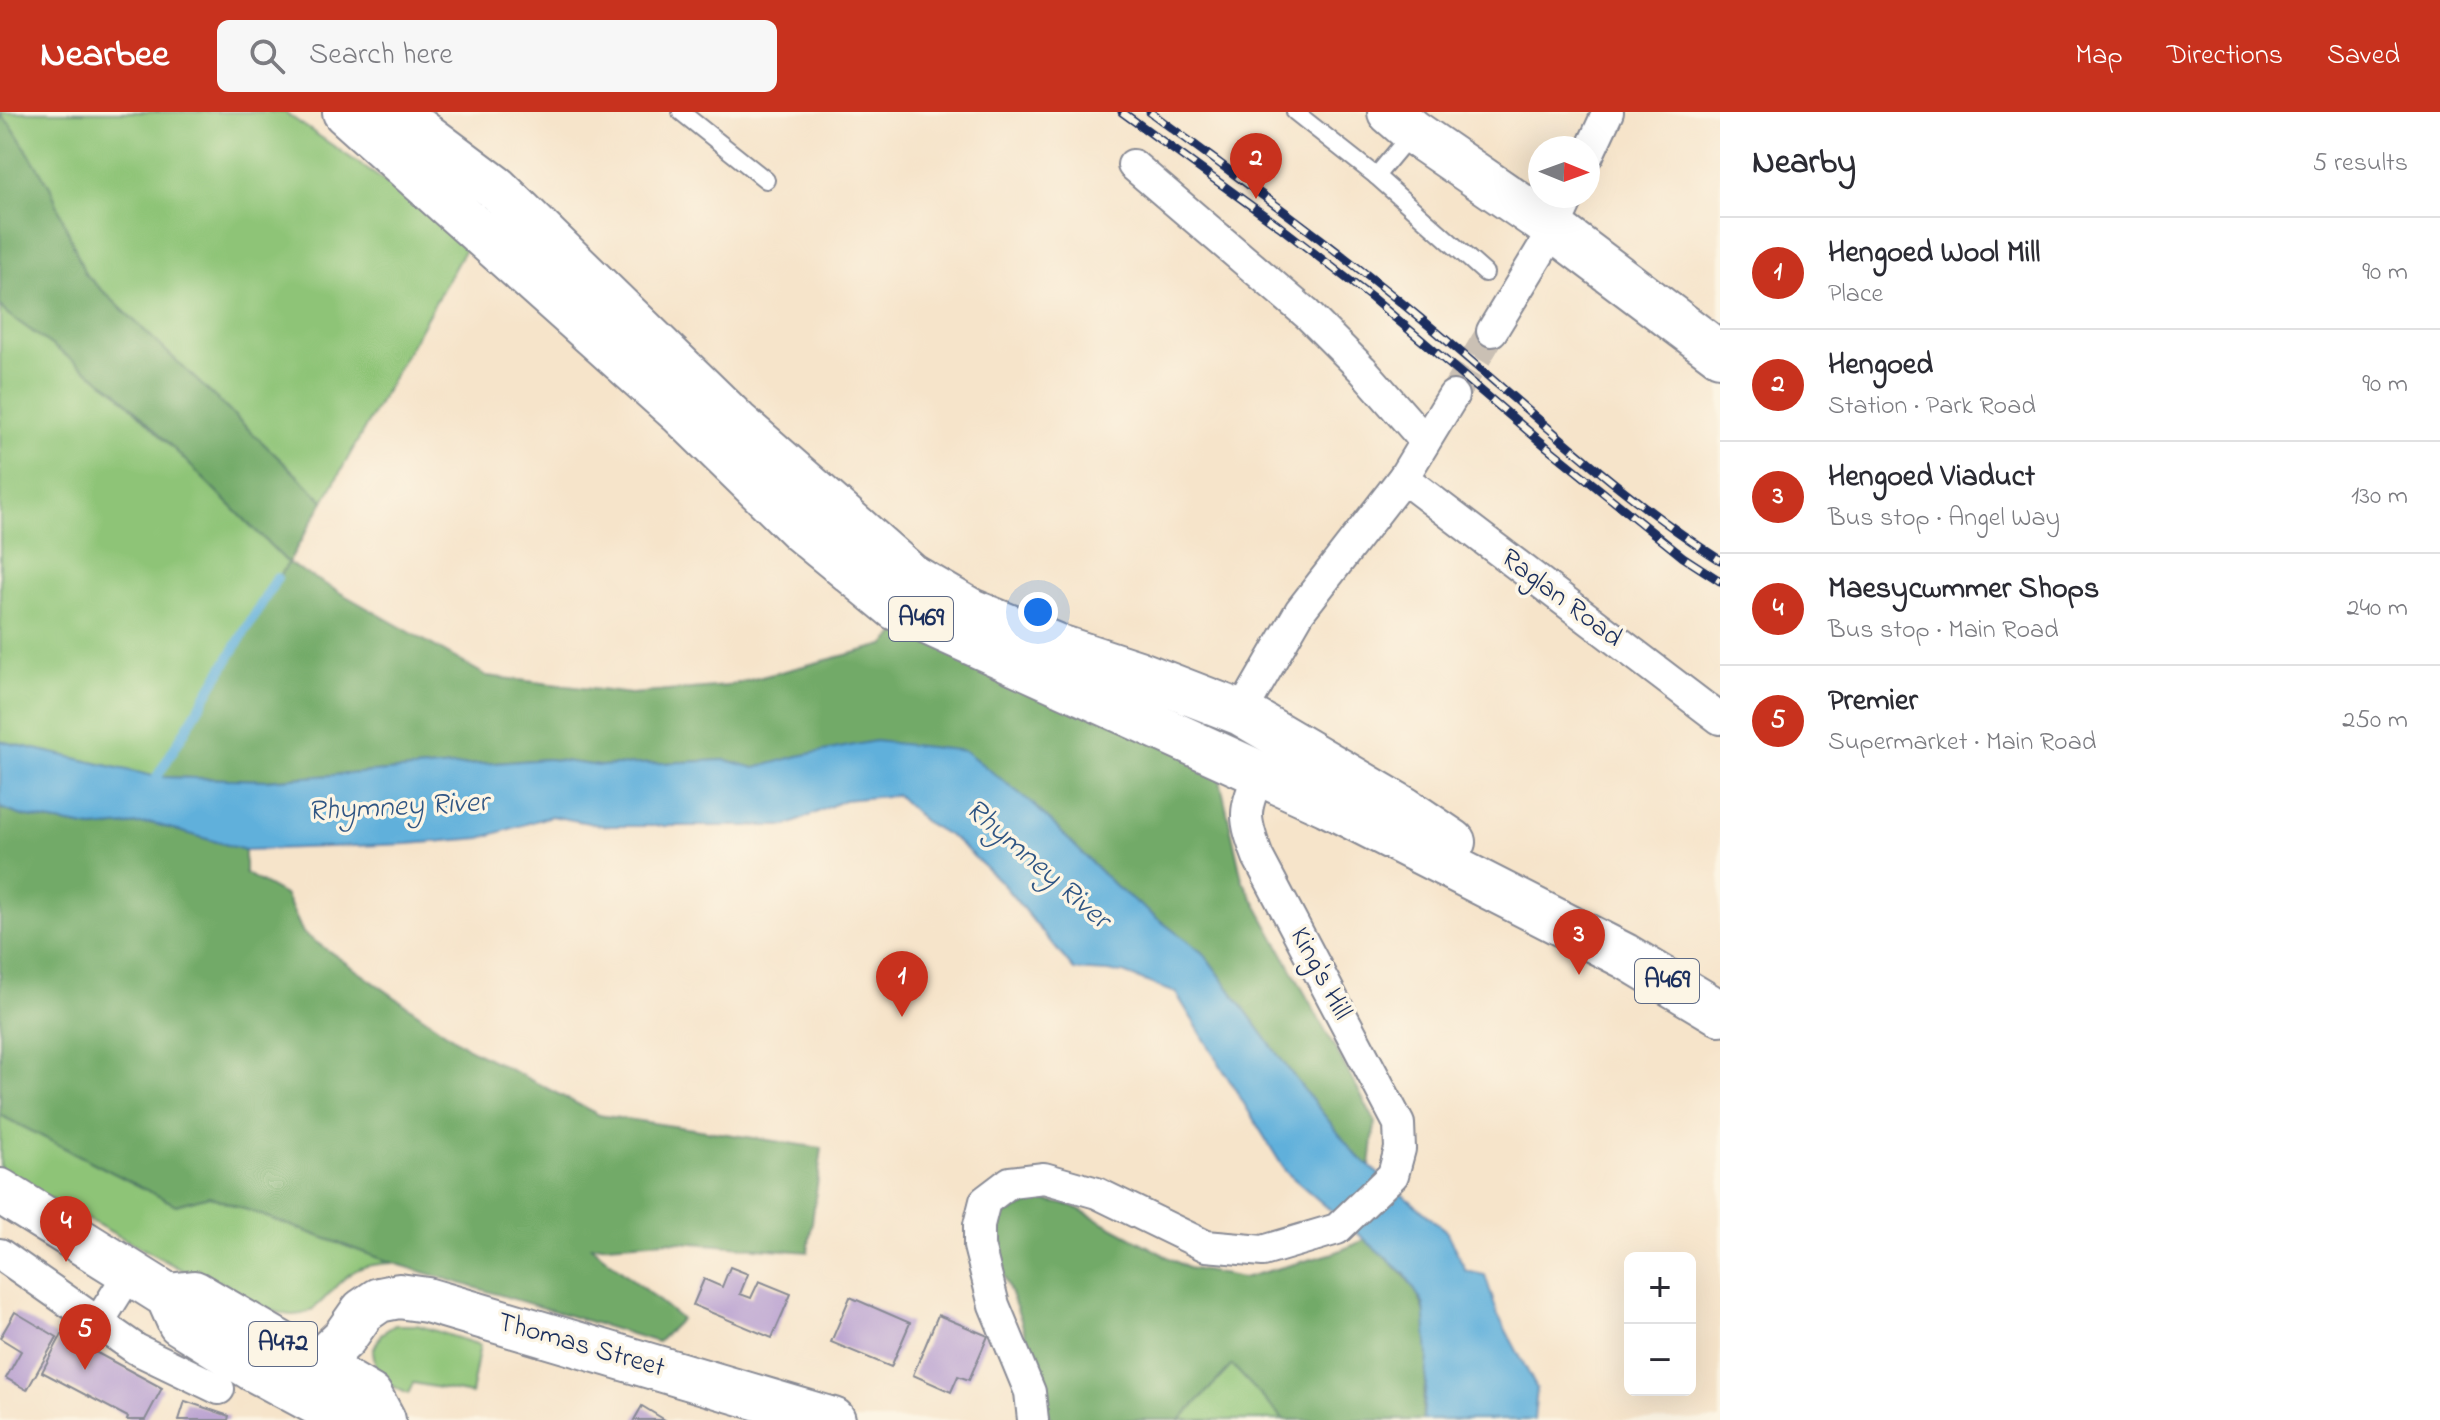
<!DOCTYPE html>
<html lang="en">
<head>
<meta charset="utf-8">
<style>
  body { margin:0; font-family:"Indie Flower",sans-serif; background:#f7f7f7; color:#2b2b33 }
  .controls { position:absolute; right:24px; bottom:24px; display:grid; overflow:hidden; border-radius:12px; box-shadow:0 8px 32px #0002 }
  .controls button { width:72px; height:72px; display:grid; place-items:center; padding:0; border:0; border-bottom:2px solid #e1e1e2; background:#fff; color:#2b2b33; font:40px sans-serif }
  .compass { position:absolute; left:1528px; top:24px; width:72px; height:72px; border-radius:50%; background:#fff; box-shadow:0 8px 32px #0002; rotate:91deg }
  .you { position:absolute; left:1038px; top:500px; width:28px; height:28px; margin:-20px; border:6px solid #fff; border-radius:50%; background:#1a73e8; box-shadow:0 0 0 12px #1a73e833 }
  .badge { display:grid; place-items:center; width:52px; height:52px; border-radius:50%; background:#c8321e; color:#fff; font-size:26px; font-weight:700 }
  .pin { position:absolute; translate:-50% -66px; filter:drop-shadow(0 2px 4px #0008) }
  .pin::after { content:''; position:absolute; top:42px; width:28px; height:24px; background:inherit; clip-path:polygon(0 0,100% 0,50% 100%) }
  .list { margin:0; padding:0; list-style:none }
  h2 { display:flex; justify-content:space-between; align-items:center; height:104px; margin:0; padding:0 32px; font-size:34px }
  h2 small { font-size:26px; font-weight:400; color:#7c7c81 }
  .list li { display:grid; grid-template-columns:52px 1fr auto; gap:24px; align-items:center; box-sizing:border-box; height:112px; padding:0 32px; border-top:2px solid #e1e1e2 }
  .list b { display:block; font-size:30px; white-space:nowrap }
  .list p { margin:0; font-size:26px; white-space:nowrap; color:#7c7c81 }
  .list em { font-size:26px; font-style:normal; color:#7c7c81 }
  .icon { flex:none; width:44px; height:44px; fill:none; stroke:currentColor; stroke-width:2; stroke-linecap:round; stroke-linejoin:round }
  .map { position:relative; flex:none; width:1720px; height:1308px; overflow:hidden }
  header { display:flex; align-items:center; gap:48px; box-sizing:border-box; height:112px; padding:0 40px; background:#c8321e; color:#fff }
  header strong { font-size:38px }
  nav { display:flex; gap:44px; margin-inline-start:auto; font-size:28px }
  .search { width:560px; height:72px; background:#f7f7f7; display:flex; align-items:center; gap:20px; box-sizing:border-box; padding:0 28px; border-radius:12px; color:#7c7c81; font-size:30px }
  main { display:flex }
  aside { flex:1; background:#fff }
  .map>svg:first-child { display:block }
  .green { fill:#8ec477; stroke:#547a6a; stroke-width:2 }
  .forest { fill:#72aa68; stroke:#466c63; stroke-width:2 }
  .water { fill:#61b0db; stroke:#3e709c; stroke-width:2 }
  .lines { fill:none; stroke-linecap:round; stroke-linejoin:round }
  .stream { stroke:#61b0db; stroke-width:10 }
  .building { fill:#b299cf }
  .street-tunnel { stroke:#cac0b4; stroke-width:30; stroke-dasharray:30 15; stroke-linecap:butt }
  .lane-casing { stroke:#888a94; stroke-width:20 }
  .street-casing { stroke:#888a94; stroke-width:34 }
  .secondary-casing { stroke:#888a94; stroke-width:48 }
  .primary-casing { stroke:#888a94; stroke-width:48 }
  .lane { stroke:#fff; stroke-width:16 }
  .street { stroke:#fff; stroke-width:30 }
  .secondary { stroke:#fff; stroke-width:44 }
  .primary { stroke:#fff; stroke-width:44 }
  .rail-casing { stroke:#1b2f5e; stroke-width:9 }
  .rail { stroke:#fcf5e5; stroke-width:6; stroke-dasharray:18; stroke-linecap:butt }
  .labels { text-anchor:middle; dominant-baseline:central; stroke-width:7; stroke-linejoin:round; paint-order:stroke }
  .shield { fill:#fcf5e5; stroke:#5e6a86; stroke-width:2 }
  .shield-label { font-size:26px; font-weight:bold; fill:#1b2f5e }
  .street-label { font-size:28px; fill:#1b2f5e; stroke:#fcf5e5 }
  .water-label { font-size:30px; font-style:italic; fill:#305684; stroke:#fcf5e5 }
</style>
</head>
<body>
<header>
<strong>Nearbee</strong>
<div class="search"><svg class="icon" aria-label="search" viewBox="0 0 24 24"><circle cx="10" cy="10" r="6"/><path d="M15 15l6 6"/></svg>Search here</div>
<nav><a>Map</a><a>Directions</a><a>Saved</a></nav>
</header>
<main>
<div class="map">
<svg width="1720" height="1308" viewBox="0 0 1720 1308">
  <rect width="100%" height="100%" fill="#fcf5e5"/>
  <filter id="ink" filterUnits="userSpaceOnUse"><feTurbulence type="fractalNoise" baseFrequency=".0125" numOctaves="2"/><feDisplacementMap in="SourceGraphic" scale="16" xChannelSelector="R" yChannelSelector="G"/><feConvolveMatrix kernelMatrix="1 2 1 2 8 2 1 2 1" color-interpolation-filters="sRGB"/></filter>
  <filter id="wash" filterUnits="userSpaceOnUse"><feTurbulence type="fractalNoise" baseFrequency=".006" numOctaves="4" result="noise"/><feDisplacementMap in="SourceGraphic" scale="32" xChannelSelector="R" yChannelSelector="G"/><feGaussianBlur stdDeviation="1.8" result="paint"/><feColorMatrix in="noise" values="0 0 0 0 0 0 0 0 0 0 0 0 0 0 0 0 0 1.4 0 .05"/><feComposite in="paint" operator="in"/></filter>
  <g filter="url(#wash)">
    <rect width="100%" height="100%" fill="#f6e4ca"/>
    <g class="green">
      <polygon points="0,0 284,0 470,128 324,389 85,162 50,75"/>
      <polygon points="0,193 5,200 116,279 288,451 157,665 0,629"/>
      <path d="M0 1003 176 1093 209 1084 393 1151C375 1152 360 1153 346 1165 322 1184 314 1214 274 1199 255 1193 237 1179 219 1169L214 1175 44 1084 0 1057Z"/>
      <polygon points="395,1213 417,1213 480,1233 471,1282 413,1271 408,1282 384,1270 376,1257 373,1239 381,1222"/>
      <polygon points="1232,1253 1284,1308 1180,1308"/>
    </g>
    <g class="forest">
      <polygon points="0,3 11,13 50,75 85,162 324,389 288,451 487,564 631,582 727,574 884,533 904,514 1034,585 1118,612 1217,654 1242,767 1375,1009 1370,1054 1355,1042 1297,969 1204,842 1116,775 1033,692 798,644 755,657 725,648 599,654 548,647 266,668 157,665 288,451 116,279 5,200 0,193"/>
      <polygon points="0,696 23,704 92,716 152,711 245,738 245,761 286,784 303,821 468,936 599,1003 822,1036 808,1140 666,1129 591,1134 681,1207 658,1230 393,1151 209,1084 176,1093 0,1003"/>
      <path d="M1039 1088 1073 1094 1188 1156 1243 1166 1334 1141 1365 1128C1411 1167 1431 1182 1428 1247 1427 1267 1421 1288 1423 1308H1284L1232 1253 1180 1308H1053L1046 1298 1021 1208 992 1132 998 1105Z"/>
    </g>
    <polygon class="water" points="0,629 157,665 266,668 548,647 599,654 725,648 755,656 798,644 875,629 965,639 1033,692 1116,775 1204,842 1297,969 1355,1042 1446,1119 1466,1159 1485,1163 1498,1203 1537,1277 1534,1308 1423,1308 1428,1244 1424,1193 1405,1162 1286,1060 1176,881 1123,861 1074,858 1001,770 956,728 924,709 897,683 844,688 787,714 605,714 551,704 481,726 408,732 245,738 152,711 92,716 23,704 0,696"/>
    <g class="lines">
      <polyline class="stream" points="157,665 277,466"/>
    </g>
    <g id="blocks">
      <g class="building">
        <polygon points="730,1155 748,1162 740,1182 751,1186 759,1169 791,1182 772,1226 693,1193 704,1167 722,1175"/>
        <polygon points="850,1185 910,1211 891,1255 831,1230"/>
        <polygon points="15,1200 57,1225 27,1278 6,1266 21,1239 0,1226"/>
        <polygon points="938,1203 988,1224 969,1268 958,1264 951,1280 913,1263"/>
        <polygon points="62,1222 162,1276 145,1308 127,1308 128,1305 42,1260"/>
        <polygon points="185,1289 229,1304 228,1308 179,1308"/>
        <polygon points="642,1294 665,1308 634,1308"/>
      </g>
    </g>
  </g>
  <g filter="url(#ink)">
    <use href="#blocks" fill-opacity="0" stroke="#888a94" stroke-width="2"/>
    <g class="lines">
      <polyline class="street-tunnel" points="1453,284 1492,219"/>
      <defs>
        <g id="lane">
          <polyline points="681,0 766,68"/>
          <polyline points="1295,0 1376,64 1485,161"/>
          <polyline points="1376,64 1411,22"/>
        </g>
        <g id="street">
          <polyline points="1588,43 1608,0"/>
          <polyline points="1133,53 1307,202 1362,257 1425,329"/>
          <polyline points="1492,219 1554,117 1569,84"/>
          <polyline points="1403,366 1720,607"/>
          <polyline points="1241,601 1300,499 1403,366 1453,284"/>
          <polyline points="0,1142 136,1237 219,1277"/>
          <polyline points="98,1211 130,1160"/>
          <path d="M1033 1308 1030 1280 994 1193 979 1134V1113L985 1089 1010 1070 1044 1066 1097 1081 1206 1134 1263 1139 1337 1117 1393 1063 1400 1037 1399 1012 1258 745C1243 705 1243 699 1260 660"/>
        </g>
        <g id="secondary">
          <polyline points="1390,0 1413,20 1554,117 1720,242"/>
          <polyline points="317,1252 344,1226 363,1199 379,1188 399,1184 427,1188 833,1308"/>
        </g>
        <g id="primary">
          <polyline points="345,0 680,300 802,419 896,496 1327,692 1625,844 1720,901"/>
          <polyline points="386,0 420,19 496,76 737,311 911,464 971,499 1059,535 1138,561 1241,601 1404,697 1453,730"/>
          <polyline points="0,1079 168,1184 180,1211 252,1256 349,1308"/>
          <polyline points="168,1184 194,1181 370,1284 383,1308"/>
        </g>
      </defs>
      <use href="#lane" class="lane-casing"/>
      <use href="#street" class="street-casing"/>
      <use href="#secondary" class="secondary-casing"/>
      <use href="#primary" class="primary-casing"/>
      <use href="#lane" class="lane"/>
      <use href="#street" class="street"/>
      <use href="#secondary" class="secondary"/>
      <use href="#primary" class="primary"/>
      <defs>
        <g id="rail">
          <polyline points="1122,0 1279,114 1372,186 1547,335 1683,445 1720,469"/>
          <path d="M1150 0C1250 74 1350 146 1445 227 1535 303 1621 385 1720 448"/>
        </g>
      </defs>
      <use href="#rail" class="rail-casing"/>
      <use href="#rail" class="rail"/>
    </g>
  </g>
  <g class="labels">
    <g class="shield">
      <rect x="889" y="485" width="64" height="44" rx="6"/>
      <rect x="1635" y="847" width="64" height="44" rx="6"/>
      <rect x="249" y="1210" width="68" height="44" rx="6"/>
    </g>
    <g class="shield-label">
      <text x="921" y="507">A469</text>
      <text x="1667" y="869">A469</text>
      <text x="283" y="1232">A472</text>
    </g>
    <g class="street-label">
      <text transform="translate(1561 487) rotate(37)">Raglan Road</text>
      <text transform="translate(1320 862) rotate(62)">King's Hill</text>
      <text transform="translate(581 1234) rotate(16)">Thomas Street</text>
    </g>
    <g class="water-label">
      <text transform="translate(398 696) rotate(-3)">Rhymney River</text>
      <text transform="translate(1037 753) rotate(41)">Rhymney River</text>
    </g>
  </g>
</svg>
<div class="controls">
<button>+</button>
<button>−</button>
</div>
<svg class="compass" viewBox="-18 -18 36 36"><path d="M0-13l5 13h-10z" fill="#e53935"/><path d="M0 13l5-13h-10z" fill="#7c7c81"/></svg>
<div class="you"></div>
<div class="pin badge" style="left:902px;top:905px">1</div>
<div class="pin badge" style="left:1256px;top:87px">2</div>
<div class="pin badge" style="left:1579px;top:863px">3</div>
<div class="pin badge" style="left:66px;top:1150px">4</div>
<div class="pin badge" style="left:85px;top:1258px">5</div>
</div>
<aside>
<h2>Nearby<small>5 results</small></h2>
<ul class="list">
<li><span class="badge">1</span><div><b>Hengoed Wool Mill</b><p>Place</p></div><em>90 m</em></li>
<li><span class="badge">2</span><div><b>Hengoed</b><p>Station · Park Road</p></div><em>90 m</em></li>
<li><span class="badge">3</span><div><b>Hengoed Viaduct</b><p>Bus stop · Angel Way</p></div><em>130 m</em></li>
<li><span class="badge">4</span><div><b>Maesycwmmer Shops</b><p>Bus stop · Main Road</p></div><em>240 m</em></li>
<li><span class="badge">5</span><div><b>Premier</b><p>Supermarket · Main Road</p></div><em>250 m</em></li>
</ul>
</aside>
</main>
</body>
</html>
